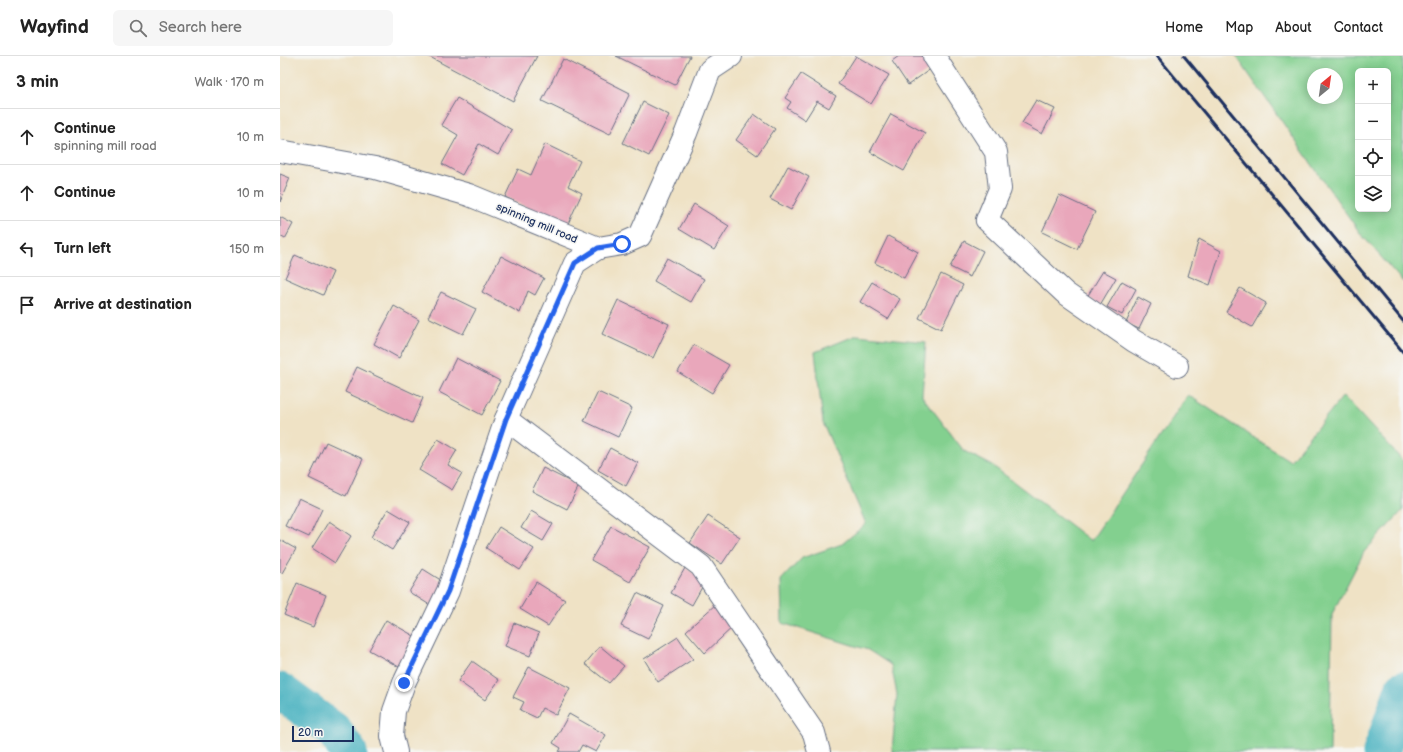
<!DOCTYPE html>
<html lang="en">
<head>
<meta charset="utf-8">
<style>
  body { margin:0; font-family:"Balsamiq Sans",sans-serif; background:#f6f6f6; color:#222 }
  .controls { position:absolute; right:12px; top:12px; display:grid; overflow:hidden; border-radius:6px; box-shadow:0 2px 10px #0003 }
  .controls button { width:36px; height:36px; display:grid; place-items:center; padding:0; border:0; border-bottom:1px solid #e0e0e0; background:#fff; color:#222; font:20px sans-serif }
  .compass { position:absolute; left:1027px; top:12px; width:36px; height:36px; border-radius:50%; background:#fff; box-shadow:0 2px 10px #0003; rotate:29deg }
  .scale { position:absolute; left:12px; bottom:10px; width:62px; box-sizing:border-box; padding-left:4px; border:2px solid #1b2f5e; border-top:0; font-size:11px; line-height:14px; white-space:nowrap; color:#1b2f5e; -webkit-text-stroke:3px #f6f6f2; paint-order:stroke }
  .stop { position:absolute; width:12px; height:12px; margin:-9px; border:3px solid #2563eb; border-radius:50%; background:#fff }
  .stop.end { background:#2563eb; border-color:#fff; box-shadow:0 1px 4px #0008 }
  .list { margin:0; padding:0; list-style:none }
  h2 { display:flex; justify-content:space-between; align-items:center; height:52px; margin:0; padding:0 16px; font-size:17px }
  h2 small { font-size:13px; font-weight:400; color:#767676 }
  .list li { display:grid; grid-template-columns:26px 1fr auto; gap:12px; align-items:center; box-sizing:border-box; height:56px; padding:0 16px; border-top:1px solid #e0e0e0 }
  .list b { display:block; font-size:15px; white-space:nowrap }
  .list p { margin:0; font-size:13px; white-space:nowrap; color:#767676 }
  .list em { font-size:13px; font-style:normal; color:#767676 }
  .icon { flex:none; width:22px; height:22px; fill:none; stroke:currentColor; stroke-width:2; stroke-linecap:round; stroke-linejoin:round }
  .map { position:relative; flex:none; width:1123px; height:696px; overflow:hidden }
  header { display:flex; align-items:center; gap:24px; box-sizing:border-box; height:56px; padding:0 20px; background:#fff; border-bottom:1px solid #e0e0e0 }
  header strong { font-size:19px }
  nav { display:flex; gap:22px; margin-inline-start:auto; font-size:14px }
  .search { width:280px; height:36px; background:#f6f6f6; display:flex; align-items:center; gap:10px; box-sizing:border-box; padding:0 14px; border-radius:6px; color:#767676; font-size:15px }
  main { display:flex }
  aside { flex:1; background:#fff }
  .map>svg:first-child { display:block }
  .green { fill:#83d08f; stroke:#4f8076; fill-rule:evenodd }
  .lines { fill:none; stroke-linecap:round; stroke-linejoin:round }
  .river { stroke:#41afbe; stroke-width:37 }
  .building { fill:#e9a7bb }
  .minor-casing { stroke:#656e82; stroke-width:24 }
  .minor { stroke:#fff; stroke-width:22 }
  .rail { stroke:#1b2f5e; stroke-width:3 }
  .route { stroke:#2563eb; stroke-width:5 }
  .labels { text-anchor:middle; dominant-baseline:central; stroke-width:3; stroke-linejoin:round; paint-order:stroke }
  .street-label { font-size:11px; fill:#1b2f5e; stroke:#f6f6f2 }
</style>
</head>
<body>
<header>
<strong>Wayfind</strong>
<div class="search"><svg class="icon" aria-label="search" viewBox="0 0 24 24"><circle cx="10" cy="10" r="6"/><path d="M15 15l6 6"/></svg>Search here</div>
<nav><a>Home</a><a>Map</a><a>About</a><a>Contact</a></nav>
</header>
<main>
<aside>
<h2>3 min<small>Walk · 170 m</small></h2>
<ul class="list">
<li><svg class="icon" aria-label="ahead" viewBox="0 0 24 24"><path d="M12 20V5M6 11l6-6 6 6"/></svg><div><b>Continue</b><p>spinning mill road</p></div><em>10 m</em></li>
<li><svg class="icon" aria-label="ahead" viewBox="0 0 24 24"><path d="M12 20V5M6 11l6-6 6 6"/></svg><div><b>Continue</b></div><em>10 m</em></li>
<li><svg class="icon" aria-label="left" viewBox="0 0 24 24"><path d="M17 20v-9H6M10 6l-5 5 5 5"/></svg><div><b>Turn left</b></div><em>150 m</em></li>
<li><svg class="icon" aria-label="arrive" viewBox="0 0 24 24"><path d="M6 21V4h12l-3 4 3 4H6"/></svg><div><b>Arrive at destination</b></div></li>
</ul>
</aside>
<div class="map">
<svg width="1123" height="696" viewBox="0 0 1123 696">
  <rect width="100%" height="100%" fill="#f6f6f2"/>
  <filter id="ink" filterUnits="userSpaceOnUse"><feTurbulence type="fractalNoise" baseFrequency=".025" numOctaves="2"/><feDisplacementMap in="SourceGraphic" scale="8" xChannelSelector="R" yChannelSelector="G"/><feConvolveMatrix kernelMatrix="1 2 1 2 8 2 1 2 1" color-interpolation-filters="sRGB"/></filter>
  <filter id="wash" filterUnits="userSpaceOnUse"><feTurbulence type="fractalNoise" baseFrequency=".012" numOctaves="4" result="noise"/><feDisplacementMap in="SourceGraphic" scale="16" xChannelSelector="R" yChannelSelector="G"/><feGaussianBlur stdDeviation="0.9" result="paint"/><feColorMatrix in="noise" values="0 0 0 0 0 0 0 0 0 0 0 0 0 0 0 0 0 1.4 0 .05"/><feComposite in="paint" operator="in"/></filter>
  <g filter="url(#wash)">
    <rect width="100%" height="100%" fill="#efe2c5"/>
    <g class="green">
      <path d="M956 0H1123V226L1080 177ZM1078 15H1108V153H1078ZM1033 18H1057V42H1033Z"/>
      <polygon points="577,279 646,286 642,340 684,395 713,410 811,485 908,339 1010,405 1063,340 1123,405 1123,454 1084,496 1052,558 1050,696 612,696 617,638 611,609 588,594 502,567 501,524 522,502 562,488 586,468 543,367 535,296"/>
    </g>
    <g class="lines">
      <g class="river">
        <polyline points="0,635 53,674 69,696"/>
        <polyline points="1101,696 1123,633"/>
      </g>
    </g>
    <g id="blocks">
      <g class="building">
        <polygon points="148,0 257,0 233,45"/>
        <polygon points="336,0 410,0 395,29"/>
        <polygon points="576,0 609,19 591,48 558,28"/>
        <polygon points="619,0 643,0 652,12 628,29 612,5"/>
        <polygon points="283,3 350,37 330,78 262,45"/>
        <polygon points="521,18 556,40 549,52 537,45 525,64 507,52 511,46 505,42"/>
        <polygon points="177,42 232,74 218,99 199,88 182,119 162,108 178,79 161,69"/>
        <polygon points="756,44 775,53 762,78 742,67"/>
        <polygon points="363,46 389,59 369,100 343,87"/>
        <polygon points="474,58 495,73 477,99 456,84"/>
        <polygon points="611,58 645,77 624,115 590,96"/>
        <polygon points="265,88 300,105 288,130 302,137 287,170 225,141 238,113 251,119"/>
        <polygon points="508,110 529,121 511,154 490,143"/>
        <polygon points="0,118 10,122 0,146"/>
        <polygon points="779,139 815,156 797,193 762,176"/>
        <polygon points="414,148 449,170 434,194 399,173"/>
        <polygon points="0,161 13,168 5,183 0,180"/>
        <polygon points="608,180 638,196 624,222 595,207"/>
        <polygon points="919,183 941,195 930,229 908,220"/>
        <polygon points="684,185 703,195 690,221 670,211"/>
        <polygon points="15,199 53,216 43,239 5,222"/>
        <polygon points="221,200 264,222 255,239 248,235 240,257 202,236"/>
        <polygon points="387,202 424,223 411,246 374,225"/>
        <polygon points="823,215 836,222 820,249 807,241"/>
        <polygon points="661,218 683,229 661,273 639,262"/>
        <polygon points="842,225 856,233 842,259 827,251"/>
        <polygon points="592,226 620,243 608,263 580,246"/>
        <polygon points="960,232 986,247 972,271 946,256"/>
        <polygon points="161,236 196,253 183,278 148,261"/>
        <polygon points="858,241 871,248 859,273 846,267"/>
        <polygon points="338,244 389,268 373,302 322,278"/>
        <polygon points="114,250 139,264 119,302 94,288"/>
        <polygon points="414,289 449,309 432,337 398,316"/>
        <polygon points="176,302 220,325 202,359 159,336"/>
        <polygon points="77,311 143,342 132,367 65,336"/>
        <polygon points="318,336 352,352 338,381 304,365"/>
        <polygon points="158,383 177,394 168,409 182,417 172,434 139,414"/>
        <polygon points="46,386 83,403 66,440 29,422"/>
        <polygon points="330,392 358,407 346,430 318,414"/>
        <polygon points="263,412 299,430 287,453 252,435"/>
        <polygon points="19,442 42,453 29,481 5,470"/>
        <polygon points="108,453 130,466 112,494 91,481"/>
        <polygon points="251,455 273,468 263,485 241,472"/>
        <polygon points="428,460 460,481 442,508 410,487"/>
        <polygon points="49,465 71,480 55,507 32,492"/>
        <polygon points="331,470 370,491 350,526 311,504"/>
        <polygon points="219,471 254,493 240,514 206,492"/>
        <polygon points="0,484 16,493 2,517 0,516"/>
        <polygon points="405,512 426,524 412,549 391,537"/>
        <polygon points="143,513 167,528 153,551 129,536"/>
        <polygon points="256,526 285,544 268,570 240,553"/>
        <polygon points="17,527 46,539 33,571 4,559"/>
        <polygon points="357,537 384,550 368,583 341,570"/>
        <polygon points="436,548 455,569 425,597 406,575"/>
        <polygon points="106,564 136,581 119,611 89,594"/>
        <polygon points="234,567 259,577 250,600 225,590"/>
        <polygon points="398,581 413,603 378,626 364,603"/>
        <polygon points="320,590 344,610 329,627 305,608"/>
        <polygon points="192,605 219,624 205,644 178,625"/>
        <polygon points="249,611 290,632 276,659 262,652 257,662 240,654 244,646 233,641"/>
        <polygon points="289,658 326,679 316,696 302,689 298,696 279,696 281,692 273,687"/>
      </g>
    </g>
  </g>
  <g filter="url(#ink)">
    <use href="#blocks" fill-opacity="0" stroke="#656e82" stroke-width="1"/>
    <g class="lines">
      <defs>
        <g id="minor">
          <polyline points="654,0 716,96 720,133 707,164 785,237 854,285 897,310"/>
          <polyline points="0,95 95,112 189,139 318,192 342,188 360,180 406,77 430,14 451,0"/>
          <polyline points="226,363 421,510 534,677 539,696"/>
          <polyline points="116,696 112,680 114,655 124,627 168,535 226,363 295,207 318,192"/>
        </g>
      </defs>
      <use href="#minor" class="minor-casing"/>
      <use href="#minor" class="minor"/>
      <g class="rail">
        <polyline points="877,0 1123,296"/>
        <polyline points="904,0 1123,265"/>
      </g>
    </g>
  </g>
  <g class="lines" filter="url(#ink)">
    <polyline class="route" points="124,627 168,535 226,363 295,207 318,192 342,188"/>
  </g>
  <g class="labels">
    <g class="street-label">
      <text transform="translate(257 167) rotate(23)">spinning mill road</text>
    </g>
  </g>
</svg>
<div class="controls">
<button>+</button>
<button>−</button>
<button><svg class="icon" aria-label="locate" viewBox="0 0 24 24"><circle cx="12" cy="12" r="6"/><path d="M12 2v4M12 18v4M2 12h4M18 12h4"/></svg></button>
<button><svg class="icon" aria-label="layers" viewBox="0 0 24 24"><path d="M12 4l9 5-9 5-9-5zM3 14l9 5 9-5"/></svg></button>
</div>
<svg class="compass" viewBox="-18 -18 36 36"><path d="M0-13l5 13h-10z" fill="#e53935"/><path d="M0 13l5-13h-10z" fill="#767676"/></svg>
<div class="scale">20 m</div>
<div class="stop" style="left:342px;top:188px"></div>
<div class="stop end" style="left:124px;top:627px"></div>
</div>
</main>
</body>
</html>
